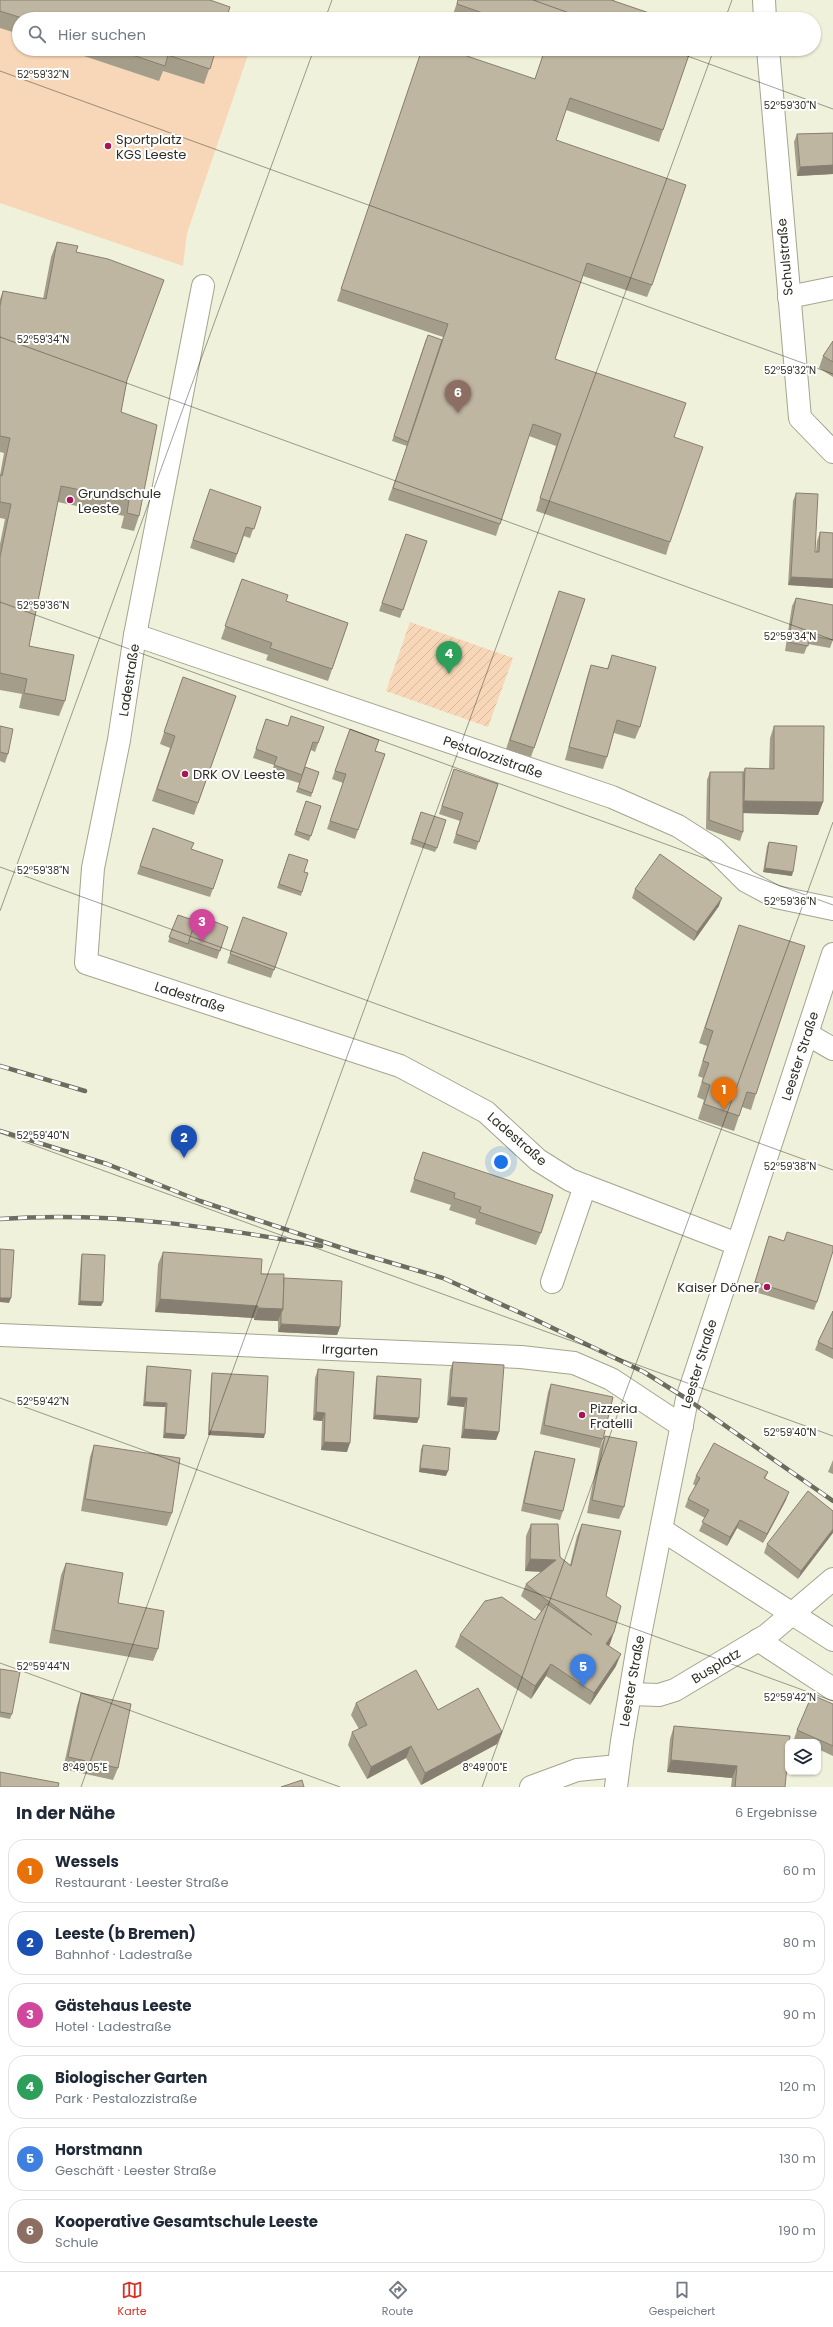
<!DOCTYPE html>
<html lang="de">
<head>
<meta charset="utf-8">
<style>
  body { margin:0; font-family:Poppins,sans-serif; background:#f2f2f3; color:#1f2937 }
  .controls { position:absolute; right:12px; bottom:12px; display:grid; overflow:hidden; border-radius:8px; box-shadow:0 1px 3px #0004 }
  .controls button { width:36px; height:36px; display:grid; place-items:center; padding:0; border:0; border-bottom:1px solid #e0e1e3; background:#fff; color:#1f2937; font:20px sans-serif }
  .you { position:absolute; left:501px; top:1162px; width:14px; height:14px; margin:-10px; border:3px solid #fff; border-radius:50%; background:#1a73e8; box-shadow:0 0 0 6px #1a73e833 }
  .badge { display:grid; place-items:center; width:26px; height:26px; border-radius:50%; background:#d93025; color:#fff; font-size:13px; font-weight:700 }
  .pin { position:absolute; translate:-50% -33px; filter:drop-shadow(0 1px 2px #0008) }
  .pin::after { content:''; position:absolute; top:21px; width:14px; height:12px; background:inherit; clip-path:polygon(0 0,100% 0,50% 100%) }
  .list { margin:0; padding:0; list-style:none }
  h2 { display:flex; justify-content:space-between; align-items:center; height:52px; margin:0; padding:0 16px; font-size:17px }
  h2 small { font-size:13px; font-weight:400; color:#747a83 }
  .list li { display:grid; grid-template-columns:26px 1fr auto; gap:12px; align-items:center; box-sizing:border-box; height:64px; margin:0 8px 8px; padding:0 8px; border:1px solid #e0e1e3; border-radius:16px }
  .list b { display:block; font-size:15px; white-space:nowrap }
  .list p { margin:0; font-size:13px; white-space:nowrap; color:#747a83 }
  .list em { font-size:13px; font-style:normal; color:#747a83 }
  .icon { flex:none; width:22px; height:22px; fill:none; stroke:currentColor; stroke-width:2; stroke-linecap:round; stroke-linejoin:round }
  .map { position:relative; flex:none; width:833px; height:1787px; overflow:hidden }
  .search { position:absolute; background:#fff; box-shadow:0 1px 3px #0004; left:12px; right:12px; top:12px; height:44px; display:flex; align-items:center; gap:10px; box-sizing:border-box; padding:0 14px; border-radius:22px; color:#747a83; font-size:15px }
  .sheet { height:484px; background:#fff }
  nav { display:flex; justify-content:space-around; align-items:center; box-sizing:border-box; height:56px; border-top:1px solid #e0e1e3; background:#fff; font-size:11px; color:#747a83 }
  nav a { display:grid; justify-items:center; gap:2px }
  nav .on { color:#d93025 }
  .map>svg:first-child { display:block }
  .grass { fill:#f7d7b8 }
  .garden { fill:url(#garden-furrows) }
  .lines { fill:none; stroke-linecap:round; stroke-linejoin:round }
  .minor-casing { stroke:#a4a48f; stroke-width:24 }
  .minor { stroke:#fff; stroke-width:22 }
  .rail-casing { stroke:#6c6d5f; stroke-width:4.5 }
  .rail { stroke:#fff; stroke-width:3; stroke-dasharray:9; stroke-linecap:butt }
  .wall { fill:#a49d8a }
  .shaded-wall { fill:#867f71 }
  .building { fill:#bfb6a1; stroke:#867f71 }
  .ticks { fill:none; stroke:#2e2e25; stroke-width:1; stroke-opacity:0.45 }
  .poi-dot { fill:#a61656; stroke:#fff; stroke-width:1.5 }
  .labels { text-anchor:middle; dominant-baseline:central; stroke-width:4; stroke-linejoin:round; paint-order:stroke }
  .poi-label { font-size:13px; fill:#2e2e25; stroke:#fff; text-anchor:start }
  .street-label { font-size:13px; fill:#2e2e25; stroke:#fff }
  .ticks-label { font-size:10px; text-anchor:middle; fill:#2e2e25; stroke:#fff; stroke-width:4; stroke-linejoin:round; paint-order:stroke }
</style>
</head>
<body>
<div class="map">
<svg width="833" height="1787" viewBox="0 0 833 1787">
  <defs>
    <pattern id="garden-furrows" width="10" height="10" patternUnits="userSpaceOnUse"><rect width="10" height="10" fill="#f7d7b8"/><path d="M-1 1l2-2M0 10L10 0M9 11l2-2" fill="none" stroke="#d4b99e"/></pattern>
  </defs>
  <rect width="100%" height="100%" fill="#f0f1da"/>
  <polygon class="grass" points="0,0 211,0 208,9 238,19 19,19 19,49 250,49 187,233 183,266 0,203"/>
  <polygon class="garden" points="410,622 513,658 488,727 386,691"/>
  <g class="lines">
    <defs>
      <g id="minor">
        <polyline points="764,0 765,19"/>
        <polyline points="768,49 800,418 833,452"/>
        <polyline points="203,286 135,635 119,740 93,868 86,963 400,1066 486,1112 538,1160 570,1180 737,1244"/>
        <polyline points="789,297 833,288"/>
        <polyline points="135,635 612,797 678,826 714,849 746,881 776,897 833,909"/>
        <polyline points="807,1034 833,1049"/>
        <polyline points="552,1282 585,1186"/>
        <polyline points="0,1335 521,1357 574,1363 611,1379 682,1426"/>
        <polyline points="662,1530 833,1640"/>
        <polyline points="758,1640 833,1689"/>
        <polyline points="630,1694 659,1695 675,1690 767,1635 833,1579"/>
        <polyline points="531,1787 577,1770 618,1766"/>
        <polyline points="616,1787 622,1741 639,1640 687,1399 833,954"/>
      </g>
    </defs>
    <use href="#minor" class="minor-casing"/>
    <use href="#minor" class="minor"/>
    <defs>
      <g id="rail">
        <polyline points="0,1066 85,1091"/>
        <polyline points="0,1131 107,1164 200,1201 351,1251 443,1278 534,1319 644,1372 687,1399 833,1501"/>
        <path d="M0 1219C109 1211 214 1227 321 1246"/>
      </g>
    </defs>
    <use href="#rail" class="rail-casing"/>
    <use href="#rail" class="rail"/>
  </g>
  <g class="wall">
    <polygon points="0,0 226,19 19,19 19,34 0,28"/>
    <polygon points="458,0 615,0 614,1 667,19 460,19 452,17"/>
    <polygon points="63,49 216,49 204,84 163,71 159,81"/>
    <polygon points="422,49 535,79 545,49 663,130 659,142 566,110 556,140 652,285 647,297 583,276 555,359 674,437 670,542 666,555 536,511 556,446 529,436 496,536 388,500 407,446 392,441 426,339 442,340 443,337 337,301"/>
    <polygon points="833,133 833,174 797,176 794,142 797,134"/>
    <polygon points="57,242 76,252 127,381 121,412 139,516 134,531 121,528 124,516 58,502 29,646 65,701 59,716 19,708 22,694 0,690 0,544 5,519 0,518 0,475 4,453 0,452 0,299 3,291 43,299 51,257"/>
    <polygon points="833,341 833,377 819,368 823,356"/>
    <polygon points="796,493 815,552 816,552 817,541 820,532 833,588 788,585 793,501"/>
    <polygon points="207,498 261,507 250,538 244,536 234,563 190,548"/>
    <polygon points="406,534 427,541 400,618 379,611"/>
    <polygon points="242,579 286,601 348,623 328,681 266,660 268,655 221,639"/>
    <polygon points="796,598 833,640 830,648 808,644 804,654 785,651 792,606"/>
    <polygon points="556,599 585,599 531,757 506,749"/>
    <polygon points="612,655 640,727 635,739 614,733 607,757 603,769 565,760 587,677 591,665 607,669"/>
    <polygon points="183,677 236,696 194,815 152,801 170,748 160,744"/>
    <polygon points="266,719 288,726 324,727 315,752 311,750 305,767 319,772 311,797 296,792 300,782 299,783 271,774 274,765 253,758"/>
    <polygon points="0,726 8,754 5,763 0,761"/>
    <polygon points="774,726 823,802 818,815 743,813 743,832 740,841 706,829 707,780 710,772 743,772 745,768 769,769 770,738"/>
    <polygon points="350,729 375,751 385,754 355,839 327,829 343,783 332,779"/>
    <polygon points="454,769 498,784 476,850 453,843 460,821 439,814"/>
    <polygon points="306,801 321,806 309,841 294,835"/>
    <polygon points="421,812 437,848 435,852 410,844"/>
    <polygon points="153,828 191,849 223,860 210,897 137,874"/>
    <polygon points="769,842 792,876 763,872 767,846"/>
    <polygon points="289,854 304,872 302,892 301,896 277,888"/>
    <polygon points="635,889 719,906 694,941 632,898"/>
    <polygon points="178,915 196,921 228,927 217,959 168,942"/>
    <polygon points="243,917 287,933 271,978 227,963"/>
    <polygon points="739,925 756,1094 751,1110 742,1107 734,1131 698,1119 704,1100 697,1097 703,1078 698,1076 707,1046 699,1043"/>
    <polygon points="423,1152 541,1233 536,1245 475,1224 476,1219 449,1210 451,1205 410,1192"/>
    <polygon points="769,1236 784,1241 817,1302 814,1310 752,1291"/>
    <polygon points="163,1252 284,1278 340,1327 337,1335 278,1332 278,1321 254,1320 254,1318 155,1312 158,1264"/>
    <polygon points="82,1254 103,1302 101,1306 78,1305 81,1258"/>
    <polygon points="833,1311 833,1359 815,1350 818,1342"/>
    <polygon points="453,1362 499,1432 496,1440 461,1438 464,1407 447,1405 450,1370"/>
    <polygon points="147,1366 184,1439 163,1438 165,1407 143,1406 146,1371"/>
    <polygon points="318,1369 347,1452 321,1450 322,1421 313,1420 315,1378"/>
    <polygon points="212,1373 264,1438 208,1435 211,1378"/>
    <polygon points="377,1376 419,1418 417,1423 373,1419 376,1380"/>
    <polygon points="551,1384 603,1439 600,1448 540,1434 548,1392"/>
    <polygon points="605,1436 624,1507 619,1519 587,1513 600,1448"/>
    <polygon points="94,1445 172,1513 167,1526 81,1511 90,1457"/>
    <polygon points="423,1445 446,1476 419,1472 421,1449"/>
    <polygon points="535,1451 563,1511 560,1520 521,1511 532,1460"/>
    <polygon points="833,1460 833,1474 828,1472"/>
    <polygon points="768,1472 765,1479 786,1500 763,1543 737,1528 727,1546 699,1531 705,1518 685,1507 688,1499 696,1486 693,1484 696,1476"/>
    <polygon points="833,1511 798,1579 764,1553 767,1544"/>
    <polygon points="531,1524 560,1557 570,1565 577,1536 582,1524 606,1596 610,1644 609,1646 616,1666 590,1705 546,1676 531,1699 455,1647 460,1635 535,1620 541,1611 521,1596 526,1584 541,1572 525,1571 526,1536"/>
    <polygon points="66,1563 118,1603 158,1649 153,1661 49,1643 61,1575"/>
    <polygon points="0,1669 12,1714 10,1719 0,1717"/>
    <polygon points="81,1693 118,1768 113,1780 63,1769 77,1706"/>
    <polygon points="356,1703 438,1710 497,1744 421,1785 406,1758 367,1779 348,1745 352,1732 359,1729 351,1715"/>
    <polygon points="833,1704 833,1756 818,1749 818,1742 801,1742 794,1739 797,1730"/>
    <polygon points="674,1726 785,1787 731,1787 732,1778 667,1772 670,1739"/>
  </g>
  <g class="shaded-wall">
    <polygon points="833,165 833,174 797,176 800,167"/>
    <polygon points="791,577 833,579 833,588 788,585"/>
    <polygon points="744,801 823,802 818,815 740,813"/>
    <polygon points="765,868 793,872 792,876 763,872"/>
    <polygon points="722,898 719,906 694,941 697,932"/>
    <polygon points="0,1298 11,1298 9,1303 0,1302"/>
    <polygon points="160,1299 258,1306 254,1318 155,1312"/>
    <polygon points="80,1301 103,1302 101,1306 78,1305"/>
    <polygon points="258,1308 283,1309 278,1321 254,1320"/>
    <polygon points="281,1324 340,1327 337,1335 278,1332"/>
    <polygon points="450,1397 467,1398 464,1407 447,1405"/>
    <polygon points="145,1402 167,1403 165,1407 143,1406"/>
    <polygon points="316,1412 325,1413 322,1421 313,1420"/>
    <polygon points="375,1415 419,1418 417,1423 373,1419"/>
    <polygon points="464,1429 499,1432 496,1440 461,1438"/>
    <polygon points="209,1431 265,1434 264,1438 208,1435"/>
    <polygon points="165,1433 186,1435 184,1439 163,1438"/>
    <polygon points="324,1442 350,1443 347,1452 321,1450"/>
    <polygon points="420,1468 448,1471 446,1476 419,1472"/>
    <polygon points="789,1492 786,1500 763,1543 767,1534"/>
    <polygon points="740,1520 737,1528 727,1546 730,1537"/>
    <polygon points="833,1529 833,1533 798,1579 801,1571"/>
    <polygon points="530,1559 556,1560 552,1572 525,1571"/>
    <polygon points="614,1632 610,1644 601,1656 606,1644"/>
    <polygon points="621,1654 616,1666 590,1705 594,1693"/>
    <polygon points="551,1664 546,1676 531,1699 535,1686"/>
    <polygon points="502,1732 497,1744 421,1785 425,1773"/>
    <polygon points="411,1746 406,1758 367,1779 371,1767"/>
    <polygon points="671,1760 737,1766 732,1778 667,1772"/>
  </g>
  <g class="building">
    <polygon points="0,0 210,0 230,7 226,19 25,19 0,11"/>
    <polygon points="458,0 611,0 667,19 500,19 457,4"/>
    <polygon points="115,49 216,49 210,69 168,55 165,66"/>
    <polygon points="422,49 446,49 535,79 545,49 691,49 663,130 570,98 556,140 686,185 652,285 587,263 555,359 686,403 674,437 703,447 670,542 540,498 561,434 533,424 500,524 393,488 448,324 341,289"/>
    <polygon points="833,133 833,165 800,167 797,134"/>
    <polygon points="57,242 78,246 76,252 108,259 164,280 127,380 121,412 157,425 139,516 127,513 129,500 61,486 29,646 74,655 65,701 24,693 27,679 0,673 0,557 11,504 0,502 0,475 2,476 10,438 0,436 0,306 3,291 46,299"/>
    <polygon points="428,335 442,340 408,442 394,436"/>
    <polygon points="833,341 833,362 823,356"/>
    <polygon points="210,489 261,507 254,529 246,527 237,554 193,540"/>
    <polygon points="796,493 818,494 815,552 819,552 820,532 833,533 833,579 791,577"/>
    <polygon points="406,534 427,541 403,610 382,603"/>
    <polygon points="242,579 288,595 286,601 348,623 332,669 270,648 272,643 225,626"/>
    <polygon points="559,591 585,599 534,748 510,740"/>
    <polygon points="796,598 833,605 833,640 809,635 808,646 788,642"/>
    <polygon points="612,655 656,667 640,727 617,720 607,757 569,747 591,665 608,669"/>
    <polygon points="183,677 236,696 198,803 157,789 175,736 164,732"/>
    <polygon points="291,716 324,727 318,743 313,742 302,775 274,765 277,757 256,749 266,719 288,726"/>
    <polygon points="0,726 13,729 8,754 0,752"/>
    <polygon points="774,726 824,726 823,802 744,801 745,768 774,769"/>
    <polygon points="350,729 379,740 375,751 385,754 358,830 330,821 346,774 335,771"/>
    <polygon points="305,767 319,772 312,793 298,788"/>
    <polygon points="454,769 498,784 479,842 456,834 463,813 442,806"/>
    <polygon points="710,772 743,772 743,832 709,820"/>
    <polygon points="306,801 321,806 311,836 296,831"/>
    <polygon points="421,812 446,820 437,848 412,839"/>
    <polygon points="153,828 194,843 191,849 223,860 213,889 140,866"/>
    <polygon points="769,842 797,846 793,872 765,868"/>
    <polygon points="289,854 308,860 304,872 308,873 302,892 279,884"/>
    <polygon points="660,854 722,898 697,932 635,889"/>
    <polygon points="178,915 196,921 188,944 169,937"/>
    <polygon points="198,915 228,927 220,951 189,940"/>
    <polygon points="243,917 287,933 274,970 230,954"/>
    <polygon points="739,925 805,946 756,1094 747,1092 739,1116 704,1104 710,1085 702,1082 709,1063 703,1061 713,1031 705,1028"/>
    <polygon points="423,1152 553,1195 541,1233 479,1212 481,1207 454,1198 455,1193 414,1179"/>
    <polygon points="787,1232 833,1246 833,1251 817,1302 755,1282 769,1236 784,1241"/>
    <polygon points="0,1249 14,1250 11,1298 0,1298"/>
    <polygon points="163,1252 262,1259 261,1274 284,1274 283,1309 258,1308 258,1306 160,1299"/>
    <polygon points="82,1254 105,1255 103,1302 80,1301"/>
    <polygon points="284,1278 342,1281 340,1327 281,1324 281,1313 283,1309"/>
    <polygon points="833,1311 833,1349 818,1342"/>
    <polygon points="453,1362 504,1365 499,1432 464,1429 467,1398 450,1397"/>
    <polygon points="147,1366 191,1370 186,1435 165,1433 167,1403 145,1402"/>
    <polygon points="318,1369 354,1372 350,1443 324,1442 325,1413 316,1412"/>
    <polygon points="212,1373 268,1376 265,1434 209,1431"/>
    <polygon points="377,1376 421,1379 419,1418 375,1415"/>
    <polygon points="551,1384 613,1397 603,1439 544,1425"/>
    <polygon points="605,1436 637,1442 624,1507 592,1500"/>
    <polygon points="714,1443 768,1472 764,1478 789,1492 767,1534 740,1520 730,1537 702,1522 709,1510 688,1499 700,1478 696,1476"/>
    <polygon points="94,1445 180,1458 172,1513 85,1499"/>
    <polygon points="423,1445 450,1448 448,1471 420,1468"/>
    <polygon points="535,1451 575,1459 563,1511 524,1503"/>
    <polygon points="808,1491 833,1511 833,1529 801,1571 767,1544"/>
    <polygon points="531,1524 558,1524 560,1557 571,1566 582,1524 621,1531 606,1596 621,1606 614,1632 606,1644 621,1654 594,1693 551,1664 535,1686 460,1635 485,1601 502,1597 535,1620 547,1604 592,1635 526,1584 556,1560 530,1559"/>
    <polygon points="66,1563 123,1573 118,1603 164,1611 158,1649 54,1630"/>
    <polygon points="0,1669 20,1672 12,1714 0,1712"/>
    <polygon points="416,1670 438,1710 478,1688 502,1732 425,1773 411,1746 371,1767 352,1732 367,1725 356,1703"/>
    <polygon points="81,1693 131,1704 118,1768 68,1757"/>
    <polygon points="812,1695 833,1704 833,1746 797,1730"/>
    <polygon points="674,1726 790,1736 789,1742 788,1742 788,1756 785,1787 735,1787 737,1766 671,1760"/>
    <polygon points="0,1772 59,1783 58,1787 0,1787"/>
    <polygon points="302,1780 304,1787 281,1787"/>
  </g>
  <path class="ticks" d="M533 0 586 19M325 19 332 0M725 19 732 0M668 49 833 109M0 71 833 374M0 337 833 640M0 602 833 905M0 867 833 1170M0 911 314 49M0 1133 833 1436M0 1398 833 1701M0 1663 340 1787M81 1787 714 49M482 1787 833 822"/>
  <g class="poi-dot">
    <circle cx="108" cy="146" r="4"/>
    <circle cx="70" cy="500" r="4"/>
    <circle cx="185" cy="774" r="4"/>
    <circle cx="767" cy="1287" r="4"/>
    <circle cx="582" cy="1415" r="4"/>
  </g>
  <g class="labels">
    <g class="poi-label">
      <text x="116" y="139">Sportplatz<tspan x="116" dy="15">KGS Leeste</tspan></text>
      <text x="78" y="493">Grundschule<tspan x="78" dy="15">Leeste</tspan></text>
      <text x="193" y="774">DRK OV Leeste</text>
      <text x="759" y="1287" text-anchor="end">Kaiser Döner</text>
      <text x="590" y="1408">Pizzeria<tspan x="590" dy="15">Fratelli</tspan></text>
    </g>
    <g class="street-label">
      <text transform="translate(785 257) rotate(-95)">Schulstraße</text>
      <text transform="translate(129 680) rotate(-81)">Ladestraße</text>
      <text transform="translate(493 757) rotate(19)">Pestalozzistraße</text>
      <text transform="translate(190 997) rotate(18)">Ladestraße</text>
      <text transform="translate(800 1056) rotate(-72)">Leester Straße</text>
      <text transform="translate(517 1139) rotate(41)">Ladestraße</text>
      <text transform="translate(350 1350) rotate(2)">Irrgarten</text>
      <text transform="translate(699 1364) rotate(-73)">Leester Straße</text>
      <text transform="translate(716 1666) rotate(-31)">Busplatz</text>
      <text transform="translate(632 1681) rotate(-80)">Leester Straße</text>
    </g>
  </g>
  <g class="ticks-label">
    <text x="43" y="78">52°59'32"N</text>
    <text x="790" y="109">52°59'30"N</text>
    <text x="43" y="343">52°59'34"N</text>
    <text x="790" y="374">52°59'32"N</text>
    <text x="43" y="609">52°59'36"N</text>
    <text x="790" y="640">52°59'34"N</text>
    <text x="43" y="874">52°59'38"N</text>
    <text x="790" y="905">52°59'36"N</text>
    <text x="43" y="1139">52°59'40"N</text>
    <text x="790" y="1170">52°59'38"N</text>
    <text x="43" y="1405">52°59'42"N</text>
    <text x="790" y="1436">52°59'40"N</text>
    <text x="43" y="1670">52°59'44"N</text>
    <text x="790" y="1701">52°59'42"N</text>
    <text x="85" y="1771">8°49'05"E</text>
    <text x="485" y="1771">8°49'00"E</text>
  </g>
</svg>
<div class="controls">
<button><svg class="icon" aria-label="layers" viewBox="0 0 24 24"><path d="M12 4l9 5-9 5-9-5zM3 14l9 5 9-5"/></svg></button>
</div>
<div class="you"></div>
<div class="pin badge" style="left:724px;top:1110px;background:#e8710a">1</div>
<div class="pin badge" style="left:184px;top:1158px;background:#1a4fb4">2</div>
<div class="pin badge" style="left:202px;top:942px;background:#d1479c">3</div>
<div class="pin badge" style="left:449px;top:674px;background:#2e9e5b">4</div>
<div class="pin badge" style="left:583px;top:1687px;background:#3f7fe0">5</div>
<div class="pin badge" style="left:458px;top:413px;background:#8d6e63">6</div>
<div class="search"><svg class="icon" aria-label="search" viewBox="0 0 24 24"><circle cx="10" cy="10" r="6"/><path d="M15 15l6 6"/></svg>Hier suchen</div>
</div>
<section class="sheet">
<h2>In der Nähe<small>6 Ergebnisse</small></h2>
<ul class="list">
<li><span class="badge" style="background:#e8710a">1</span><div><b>Wessels</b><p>Restaurant · Leester Straße</p></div><em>60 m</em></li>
<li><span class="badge" style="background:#1a4fb4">2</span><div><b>Leeste (b Bremen)</b><p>Bahnhof · Ladestraße</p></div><em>80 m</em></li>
<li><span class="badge" style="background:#d1479c">3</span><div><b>Gästehaus Leeste</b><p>Hotel · Ladestraße</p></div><em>90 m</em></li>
<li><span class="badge" style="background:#2e9e5b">4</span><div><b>Biologischer Garten</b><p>Park · Pestalozzistraße</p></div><em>120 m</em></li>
<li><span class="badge" style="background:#3f7fe0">5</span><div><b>Horstmann</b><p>Geschäft · Leester Straße</p></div><em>130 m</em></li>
<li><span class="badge" style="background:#8d6e63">6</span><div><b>Kooperative Gesamtschule Leeste</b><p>Schule</p></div><em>190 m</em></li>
</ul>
</section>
<nav>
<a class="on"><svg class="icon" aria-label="map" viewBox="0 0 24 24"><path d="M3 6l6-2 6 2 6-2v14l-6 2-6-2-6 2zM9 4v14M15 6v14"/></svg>Karte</a>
<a><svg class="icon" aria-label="directions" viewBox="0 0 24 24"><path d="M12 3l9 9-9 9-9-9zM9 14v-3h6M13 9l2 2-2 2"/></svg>Route</a>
<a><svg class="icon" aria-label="saved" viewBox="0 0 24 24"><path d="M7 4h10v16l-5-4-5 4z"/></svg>Gespeichert</a>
</nav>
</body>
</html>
